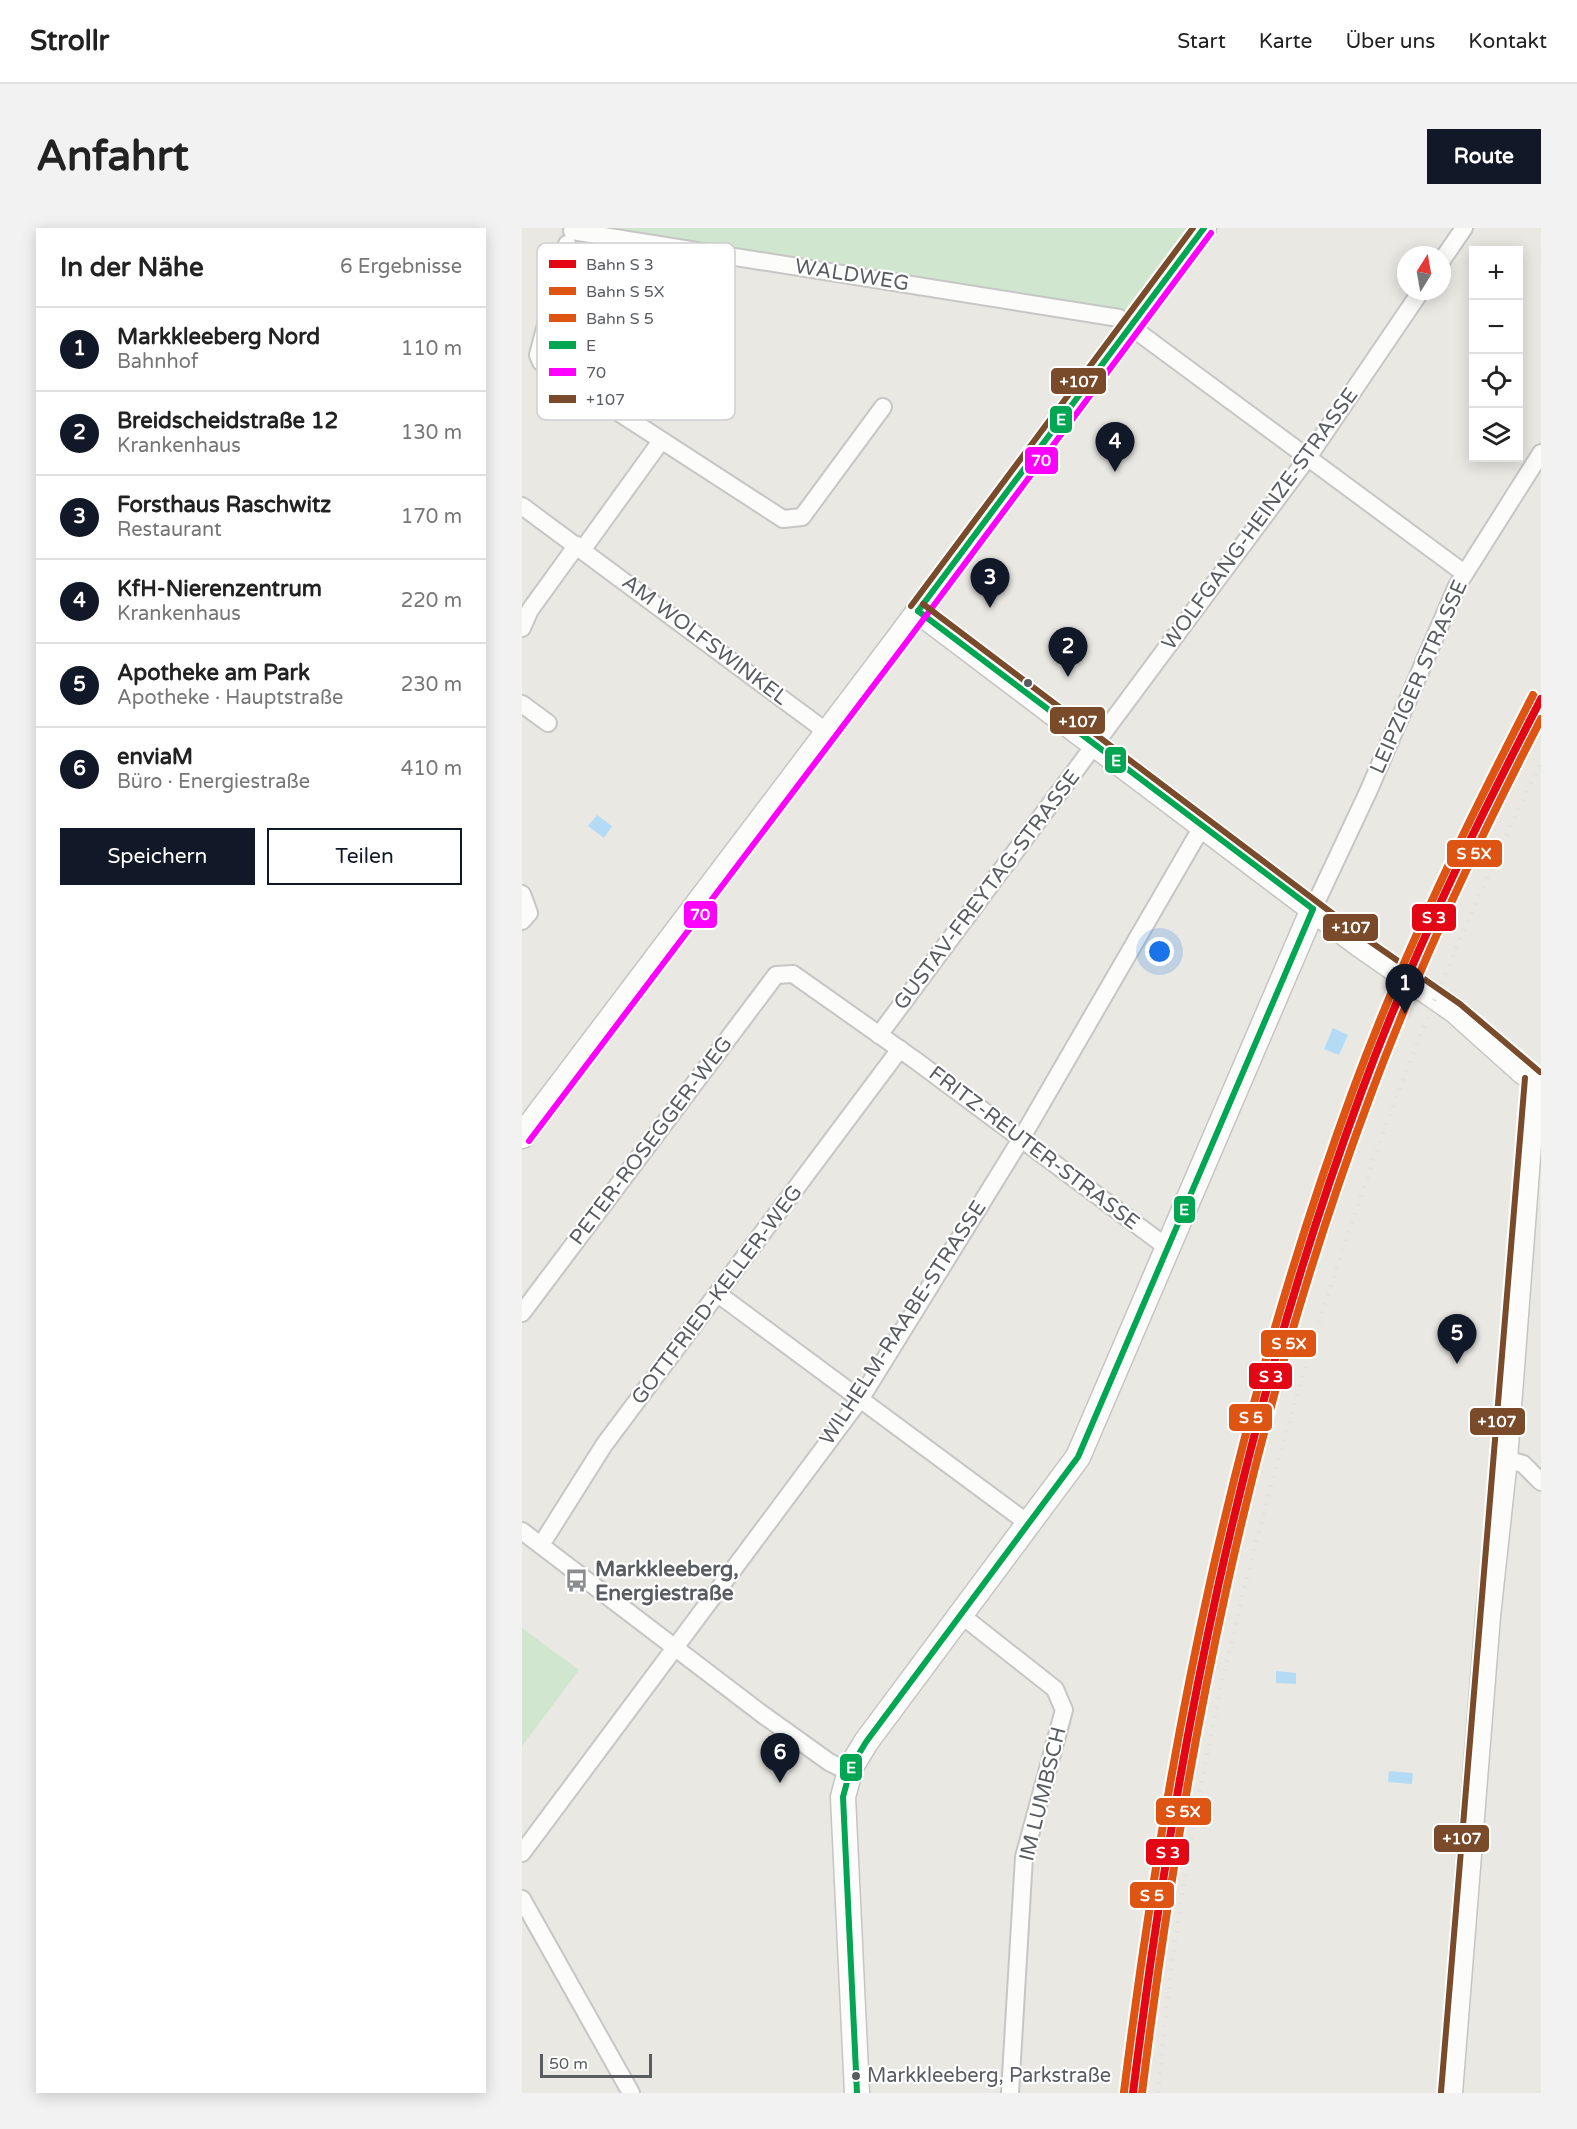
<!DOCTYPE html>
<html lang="de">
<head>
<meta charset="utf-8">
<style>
  body { margin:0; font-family:"Varela Round",sans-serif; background:#f2f2f2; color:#222 }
  .controls { position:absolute; right:18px; top:18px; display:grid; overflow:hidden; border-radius:0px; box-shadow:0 3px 15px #0003 }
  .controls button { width:54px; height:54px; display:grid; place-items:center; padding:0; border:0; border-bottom:2px solid #e0e0e0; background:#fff; color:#222; font:30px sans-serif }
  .compass { position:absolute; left:875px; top:18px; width:54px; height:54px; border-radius:50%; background:#fff; box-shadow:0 3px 15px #0003; rotate:11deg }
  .scale { position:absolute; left:18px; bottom:15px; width:112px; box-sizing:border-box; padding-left:6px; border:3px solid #595c61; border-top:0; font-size:16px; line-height:21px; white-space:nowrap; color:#595c61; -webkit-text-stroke:4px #fff; paint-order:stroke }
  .you { position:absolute; left:638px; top:724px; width:21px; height:21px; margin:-15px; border:4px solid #fff; border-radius:50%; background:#1a73e8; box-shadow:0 0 0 9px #1a73e833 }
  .badge { display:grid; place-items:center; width:39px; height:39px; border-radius:50%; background:#111827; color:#fff; font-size:20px; font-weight:700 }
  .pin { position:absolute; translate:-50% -50px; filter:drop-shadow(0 2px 3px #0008) }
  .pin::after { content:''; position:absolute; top:32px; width:21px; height:18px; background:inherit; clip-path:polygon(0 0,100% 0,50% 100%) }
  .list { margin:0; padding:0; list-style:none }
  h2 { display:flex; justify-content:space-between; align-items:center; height:78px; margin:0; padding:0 24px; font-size:26px }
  h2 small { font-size:20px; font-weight:400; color:#767676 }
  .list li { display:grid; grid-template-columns:39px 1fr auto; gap:18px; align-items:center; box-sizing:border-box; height:84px; padding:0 24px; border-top:2px solid #e0e0e0 }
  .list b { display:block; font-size:22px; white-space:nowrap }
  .list p { margin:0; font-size:20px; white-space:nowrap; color:#767676 }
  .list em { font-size:20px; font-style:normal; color:#767676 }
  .actions { display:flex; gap:12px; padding:18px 24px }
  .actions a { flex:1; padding:14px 0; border:2px solid #111827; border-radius:0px; text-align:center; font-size:21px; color:#111827 }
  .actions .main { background:#111827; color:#fff }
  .icon { flex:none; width:33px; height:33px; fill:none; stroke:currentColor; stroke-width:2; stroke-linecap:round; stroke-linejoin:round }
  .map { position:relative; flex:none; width:1019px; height:1865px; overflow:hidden; border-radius:0px }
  header { display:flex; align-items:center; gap:36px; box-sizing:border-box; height:84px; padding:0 30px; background:#fff; border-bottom:2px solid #e0e0e0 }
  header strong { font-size:28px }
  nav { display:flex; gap:33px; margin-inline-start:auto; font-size:21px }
  .intro { display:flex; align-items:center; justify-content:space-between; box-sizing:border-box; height:144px; padding:0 36px }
  h1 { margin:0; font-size:42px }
  .button { padding:15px 27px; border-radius:0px; background:#111827; color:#fff; font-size:21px; font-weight:700 }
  main { display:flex; gap:36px; padding:0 36px }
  aside { flex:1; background:#fff; border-radius:0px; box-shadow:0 3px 15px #0003 }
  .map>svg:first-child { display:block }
  .green { fill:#d1e6ce }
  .water { fill:#b4dbf6 }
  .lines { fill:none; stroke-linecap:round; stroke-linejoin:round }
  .street-casing { stroke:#c6c6c5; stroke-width:20 }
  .secondary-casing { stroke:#c5c5c3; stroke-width:27 }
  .street { stroke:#fcfcfb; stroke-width:16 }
  .secondary { stroke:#fcfcfb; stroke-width:24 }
  .rail { stroke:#e1e1e0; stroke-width:4.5; stroke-dasharray:1.5 8; stroke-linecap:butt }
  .bus-1-casing { stroke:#fff; stroke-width:10 }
  .bus-2-casing { stroke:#fff; stroke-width:10 }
  .bus-3-casing { stroke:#fff; stroke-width:10 }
  .bus-1 { stroke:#00a651; stroke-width:6 }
  .bus-2 { stroke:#f0f; stroke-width:6 }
  .bus-3 { stroke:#7a4b2a; stroke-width:6 }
  .rail-1-casing { stroke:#fff; stroke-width:12 }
  .rail-2-casing { stroke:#fff; stroke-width:12 }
  .rail-3-casing { stroke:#fff; stroke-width:12 }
  .rail-1 { stroke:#e30614; stroke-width:8 }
  .rail-2 { stroke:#dd5413; stroke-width:8 }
  .rail-3 { stroke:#dd5413; stroke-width:8 }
  .bus-dot { fill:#595c61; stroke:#fff; stroke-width:2 }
  .labels { text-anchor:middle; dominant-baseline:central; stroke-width:4.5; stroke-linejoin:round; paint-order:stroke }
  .bus-label { font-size:20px; fill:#595c61; stroke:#fff; text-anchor:start }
  .street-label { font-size:21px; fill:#595c61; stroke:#fff }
  .poi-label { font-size:21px; font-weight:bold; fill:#595c61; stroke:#fff; text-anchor:start }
  .key { fill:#fff; stroke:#cdced0; stroke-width:1.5 }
  .key-label { font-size:16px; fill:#595c61 }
  .line-badge { stroke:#fff; stroke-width:2 }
  .badge-label { font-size:16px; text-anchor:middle; font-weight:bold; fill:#fff }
</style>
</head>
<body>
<header>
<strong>Strollr</strong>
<nav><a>Start</a><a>Karte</a><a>Über uns</a><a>Kontakt</a></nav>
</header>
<div class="intro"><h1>Anfahrt</h1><a class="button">Route</a></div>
<main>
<aside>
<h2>In der Nähe<small>6 Ergebnisse</small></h2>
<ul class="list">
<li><span class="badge">1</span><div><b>Markkleeberg Nord</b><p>Bahnhof</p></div><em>110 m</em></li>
<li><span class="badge">2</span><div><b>Breidscheidstraße 12</b><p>Krankenhaus</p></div><em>130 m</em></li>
<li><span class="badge">3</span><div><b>Forsthaus Raschwitz</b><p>Restaurant</p></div><em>170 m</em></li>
<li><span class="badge">4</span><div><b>KfH-Nierenzentrum</b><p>Krankenhaus</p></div><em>220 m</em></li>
<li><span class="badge">5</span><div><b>Apotheke am Park</b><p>Apotheke · Hauptstraße</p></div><em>230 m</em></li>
<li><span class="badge">6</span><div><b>enviaM</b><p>Büro · Energiestraße</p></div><em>410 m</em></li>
</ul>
<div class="actions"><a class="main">Speichern</a><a>Teilen</a></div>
</aside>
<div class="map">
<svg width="1019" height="1865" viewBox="0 0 1019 1865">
  <rect width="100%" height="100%" fill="#e9e8e3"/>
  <g class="green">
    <polygon points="38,0 664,0 597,90"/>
    <polygon points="0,1400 57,1442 0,1518"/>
  </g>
  <g class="water">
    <polygon points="75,587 90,598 82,610 66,598"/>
    <polygon points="811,800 826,807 817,827 802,821"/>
    <polygon points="754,1443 774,1445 774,1456 754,1455"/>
    <polygon points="867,1543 891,1545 890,1556 866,1554"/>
  </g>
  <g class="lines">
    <defs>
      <g id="street">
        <polyline points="50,3 597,90 942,345"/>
        <polyline points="45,16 16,127 19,134 261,291 280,289 361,179"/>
        <polyline points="920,32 942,0"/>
        <polyline points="0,278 305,504"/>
        <polyline points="61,321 139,213"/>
        <polyline points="0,400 8,382 55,317"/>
        <polyline points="0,476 26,495"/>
        <polyline points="0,666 7,685 0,693"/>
        <polyline points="791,681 846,564 935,358 1019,225"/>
        <polyline points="357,807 787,228 899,63"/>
        <polyline points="196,1066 507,1296"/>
        <polyline points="0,1085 254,747 271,746 393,832 646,1020"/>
        <polyline points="983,1231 1001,1236 1019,1254"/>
        <polyline points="0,1303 240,1486 307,1534 327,1544"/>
        <polyline points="19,1317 82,1217 378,821"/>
        <polyline points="439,1387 533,1461 542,1482 502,1629 488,1865"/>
        <polyline points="0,1625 339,1170 499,911 681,597"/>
        <polyline points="0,1671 109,1865"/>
      </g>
      <g id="secondary">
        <polyline points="396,383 838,717 933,783 1001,844 1019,854"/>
        <polyline points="0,908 376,411 682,0"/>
        <polyline points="335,1865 321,1569 329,1539 344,1514 556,1229 791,681"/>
        <polyline points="928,1865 966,1388 983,1231 1012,851"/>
      </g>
    </defs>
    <use href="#street" class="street-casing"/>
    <use href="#secondary" class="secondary-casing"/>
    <use href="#street" class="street"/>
    <use href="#secondary" class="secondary"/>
    <path class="rail" d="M636 1865C657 1621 711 1380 781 1147 844 937 922 732 1019 535"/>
    <defs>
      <g id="bus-1">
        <polyline points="396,383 791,681"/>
        <polyline points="396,383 682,0"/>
        <polyline points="335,1865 321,1569 329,1539 344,1514 556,1229 791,681"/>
      </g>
      <polyline id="bus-2" points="7,913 383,416 689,5"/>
      <g id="bus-3">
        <polyline points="401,376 843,710 938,776 1018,844"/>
        <polyline points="389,378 671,0"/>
        <path d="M919 1864C946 1526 977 1189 1003 850"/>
      </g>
    </defs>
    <use href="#bus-1" class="bus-1-casing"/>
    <use href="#bus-2" class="bus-2-casing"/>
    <use href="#bus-3" class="bus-3-casing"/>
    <use href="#bus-1" class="bus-1"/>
    <use href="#bus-2" class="bus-2"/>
    <use href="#bus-3" class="bus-3"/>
    <defs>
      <path id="rail-1" d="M611 1865C654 1521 719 1191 839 865 889 729 953 599 1019 471"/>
      <path id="rail-2" d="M620 1865C662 1525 728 1188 849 866 897 737 956 613 1019 491"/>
      <path id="rail-3" d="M602 1864C645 1520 711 1188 831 862 881 726 945 596 1011 467"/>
    </defs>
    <use href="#rail-1" class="rail-1-casing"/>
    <use href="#rail-2" class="rail-2-casing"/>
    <use href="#rail-3" class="rail-3-casing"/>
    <use href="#rail-1" class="rail-1"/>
    <use href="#rail-2" class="rail-2"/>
    <use href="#rail-3" class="rail-3"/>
  </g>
  <defs>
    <symbol id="bus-bare" viewBox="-9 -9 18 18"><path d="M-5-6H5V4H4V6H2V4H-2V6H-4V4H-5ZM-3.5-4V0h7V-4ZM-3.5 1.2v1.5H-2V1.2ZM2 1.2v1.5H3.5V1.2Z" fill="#8b8d8e" stroke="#fff" stroke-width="2.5" paint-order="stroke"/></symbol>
  </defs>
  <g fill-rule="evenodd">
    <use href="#bus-bare" x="38" y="1336" width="33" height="33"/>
  </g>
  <g class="bus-dot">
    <circle cx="506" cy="455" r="5"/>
    <circle cx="334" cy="1848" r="5"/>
  </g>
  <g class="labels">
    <g class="bus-label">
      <text x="345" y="1848">Markkleeberg, Parkstraße</text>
    </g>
    <g class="street-label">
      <text transform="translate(330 47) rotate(9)">WALDWEG</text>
      <text transform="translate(738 291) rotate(-54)">WOLFGANG-HEINZE-STRASSE</text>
      <text transform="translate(183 412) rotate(37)">AM WOLFSWINKEL</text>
      <text transform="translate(897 449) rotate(-66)">LEIPZIGER STRASSE</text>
      <text transform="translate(465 662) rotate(-53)">GUSTAV-FREYTAG-STRASSE</text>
      <text transform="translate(129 913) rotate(-53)">PETER-ROSEGGER-WEG</text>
      <text transform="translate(512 920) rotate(37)">FRITZ-REUTER-STRASSE</text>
      <text transform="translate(195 1067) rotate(-53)">GOTTFRIED-KELLER-WEG</text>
      <text transform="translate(381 1095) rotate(-57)">WILHELM-RAABE-STRASSE</text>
      <text transform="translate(521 1566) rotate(-76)">IM LUMBSCH</text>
    </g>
    <g class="poi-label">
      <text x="73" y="1341">Markkleeberg,<tspan x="73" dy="24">Energiestraße</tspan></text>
    </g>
  </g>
  <rect x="15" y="15" width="198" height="177" rx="9" class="key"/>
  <rect x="27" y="32" width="27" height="8" fill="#e30614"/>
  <rect x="27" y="59" width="27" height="8" fill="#dd5413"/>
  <rect x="27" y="86" width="27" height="8" fill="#dd5413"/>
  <rect x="27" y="113" width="27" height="8" fill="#00a651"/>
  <rect x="27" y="140" width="27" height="8" fill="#f0f"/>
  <rect x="27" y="167" width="27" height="8" fill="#7a4b2a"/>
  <g class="key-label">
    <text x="64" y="42">Bahn S 3</text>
    <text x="64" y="69">Bahn S 5X</text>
    <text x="64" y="96">Bahn S 5</text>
    <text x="64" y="123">E</text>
    <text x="64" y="150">70</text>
    <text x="64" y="177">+107</text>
  </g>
  <g class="line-badge">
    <rect x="528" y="139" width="57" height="28" rx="6" fill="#7a4b2a"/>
    <rect x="527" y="177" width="24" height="29" rx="6" fill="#00a651"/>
    <rect x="502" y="218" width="35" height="29" rx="6" fill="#f0f"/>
    <rect x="527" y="478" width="57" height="29" rx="6" fill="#7a4b2a"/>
    <rect x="582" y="518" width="23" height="28" rx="6" fill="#00a651"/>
    <rect x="924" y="611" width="57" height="29" rx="6" fill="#dd5413"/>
    <rect x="161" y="672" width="35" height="29" rx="6" fill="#f0f"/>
    <rect x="889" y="675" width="46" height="29" rx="6" fill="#e30614"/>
    <rect x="800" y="685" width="57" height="29" rx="6" fill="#7a4b2a"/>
    <rect x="651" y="967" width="23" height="29" rx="6" fill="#00a651"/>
    <rect x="738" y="1101" width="57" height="29" rx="6" fill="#dd5413"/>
    <rect x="726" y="1134" width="45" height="28" rx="6" fill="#e30614"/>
    <rect x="706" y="1175" width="45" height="29" rx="6" fill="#dd5413"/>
    <rect x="947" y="1179" width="57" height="29" rx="6" fill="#7a4b2a"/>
    <rect x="317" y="1525" width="24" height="29" rx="6" fill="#00a651"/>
    <rect x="633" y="1569" width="57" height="29" rx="6" fill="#dd5413"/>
    <rect x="911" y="1596" width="57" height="29" rx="6" fill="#7a4b2a"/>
    <rect x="623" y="1610" width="45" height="28" rx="6" fill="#e30614"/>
    <rect x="607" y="1653" width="46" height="28" rx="6" fill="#dd5413"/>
  </g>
  <g class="badge-label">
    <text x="557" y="159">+107</text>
    <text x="539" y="197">E</text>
    <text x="519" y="238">70</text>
    <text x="556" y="499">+107</text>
    <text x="594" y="538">E</text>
    <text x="952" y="631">S 5X</text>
    <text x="178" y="692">70</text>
    <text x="912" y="695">S 3</text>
    <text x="829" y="705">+107</text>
    <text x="662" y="987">E</text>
    <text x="767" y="1121">S 5X</text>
    <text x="749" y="1154">S 3</text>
    <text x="729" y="1195">S 5</text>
    <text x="975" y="1199">+107</text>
    <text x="329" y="1545">E</text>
    <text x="661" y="1589">S 5X</text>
    <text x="940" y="1616">+107</text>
    <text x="646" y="1630">S 3</text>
    <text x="630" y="1673">S 5</text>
  </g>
</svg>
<div class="controls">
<button>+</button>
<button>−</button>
<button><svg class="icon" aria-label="locate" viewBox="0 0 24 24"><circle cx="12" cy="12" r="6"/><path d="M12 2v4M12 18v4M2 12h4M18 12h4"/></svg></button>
<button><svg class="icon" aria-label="layers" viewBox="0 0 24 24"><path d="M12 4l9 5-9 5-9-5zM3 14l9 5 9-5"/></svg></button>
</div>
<svg class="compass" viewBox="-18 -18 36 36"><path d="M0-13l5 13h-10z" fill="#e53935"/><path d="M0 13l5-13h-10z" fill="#767676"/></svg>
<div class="scale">50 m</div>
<div class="you"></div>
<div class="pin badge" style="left:883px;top:786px">1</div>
<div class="pin badge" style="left:546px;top:449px">2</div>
<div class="pin badge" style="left:468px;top:380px">3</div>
<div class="pin badge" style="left:593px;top:244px">4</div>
<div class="pin badge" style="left:935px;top:1136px">5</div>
<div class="pin badge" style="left:258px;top:1555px">6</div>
</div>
</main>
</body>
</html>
